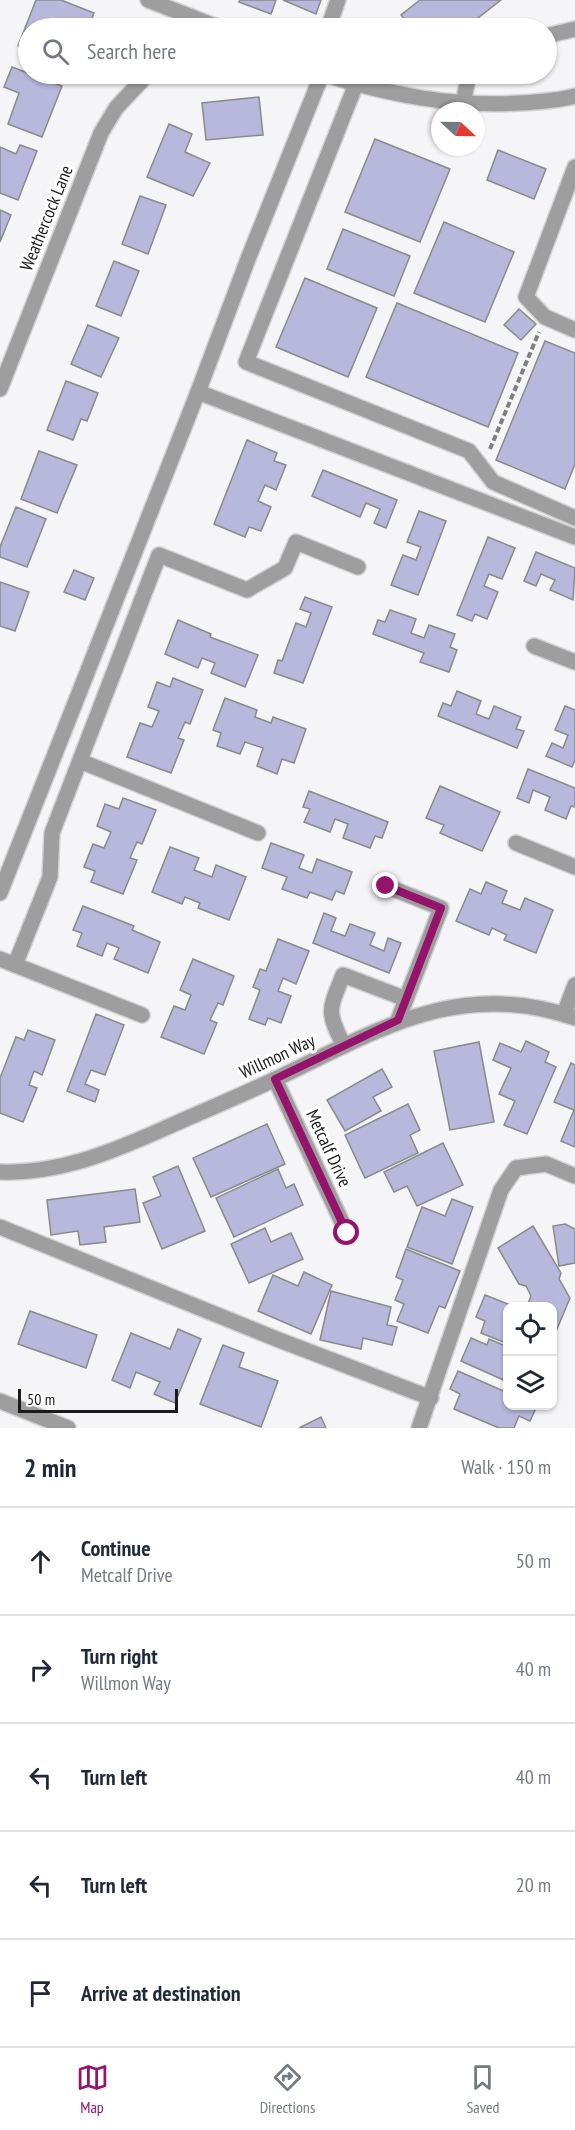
<!DOCTYPE html>
<html lang="en">
<head>
<meta charset="utf-8">
<style>
  body { margin:0; font-family:"PT Sans Narrow",sans-serif; background:#f2f2f3; color:#1f2937 }
  .controls { position:absolute; right:18px; bottom:18px; display:grid; overflow:hidden; border-radius:12px; box-shadow:0 2px 4px #0004 }
  .controls button { width:54px; height:54px; display:grid; place-items:center; padding:0; border:0; border-bottom:2px solid #e0e1e3; background:#fff; color:#1f2937; font:30px sans-serif }
  .compass { position:absolute; left:431px; top:102px; width:54px; height:54px; border-radius:50%; background:#fff; box-shadow:0 2px 4px #0004; rotate:112deg }
  .scale { position:absolute; left:18px; bottom:15px; width:160px; box-sizing:border-box; padding-left:6px; border:3px solid #1b1b1b; border-top:0; font-size:16px; line-height:21px; white-space:nowrap; color:#1b1b1b; -webkit-text-stroke:4px #fff; paint-order:stroke }
  .stop { position:absolute; width:18px; height:18px; margin:-14px; border:4px solid #96136b; border-radius:50%; background:#fff }
  .stop.end { background:#96136b; border-color:#fff; box-shadow:0 2px 6px #0008 }
  .list { margin:0; padding:0; list-style:none }
  h2 { display:flex; justify-content:space-between; align-items:center; height:78px; margin:0; padding:0 24px; font-size:26px }
  h2 small { font-size:20px; font-weight:400; color:#747a83 }
  .list li { display:grid; grid-template-columns:39px 1fr auto; gap:18px; align-items:center; box-sizing:border-box; height:108px; padding:0 24px; border-top:2px solid #e0e1e3 }
  .list b { display:block; font-size:22px; white-space:nowrap }
  .list p { margin:0; font-size:20px; white-space:nowrap; color:#747a83 }
  .list em { font-size:20px; font-style:normal; color:#747a83 }
  .icon { flex:none; width:33px; height:33px; fill:none; stroke:currentColor; stroke-width:2; stroke-linecap:round; stroke-linejoin:round }
  .map { position:relative; flex:none; width:575px; height:1428px; overflow:hidden }
  .search { position:absolute; background:#fff; box-shadow:0 2px 4px #0004; left:18px; right:18px; top:18px; height:66px; display:flex; align-items:center; gap:15px; box-sizing:border-box; padding:0 21px; border-radius:33px; color:#747a83; font-size:22px }
  .sheet { height:618px; background:#fff }
  nav { display:flex; justify-content:space-around; align-items:center; box-sizing:border-box; height:84px; border-top:2px solid #e0e1e3; background:#fff; font-size:16px; color:#747a83 }
  nav a { display:grid; justify-items:center; gap:3px }
  nav .on { color:#96136b }
  .map>svg:first-child { display:block }
  .building { fill:#b7b8dc; stroke:#8a8a8b; stroke-width:1.5 }
  .lines { fill:none; stroke-linecap:round; stroke-linejoin:round }
  .minor-casing { stroke:#d2d2d4; stroke-width:18 }
  .path { stroke:#7f7f80; stroke-width:4; stroke-dasharray:6 3; stroke-linecap:butt }
  .minor { stroke:#9e9e9e; stroke-width:15 }
  .route { stroke:#96136b; stroke-width:8 }
  .labels { text-anchor:middle; dominant-baseline:central; stroke-width:6; stroke-linejoin:round; paint-order:stroke }
  .street-label { font-size:18px; fill:#1b1b1b; stroke:#fff }
</style>
</head>
<body>
<div class="map">
<svg width="575" height="1428" viewBox="0 0 575 1428">
  <rect width="100%" height="100%" fill="#f5f5f7"/>
  <g class="building">
    <polygon points="36,0 61,0 94,13 88,28 28,28 28,51 18,46"/>
    <polygon points="240,0 276,0 271,14 239,2"/>
    <polygon points="283,0 321,0 316,14"/>
    <polygon points="420,0 501,0 465,28 411,28 401,15"/>
    <polygon points="12,67 62,86 42,137 8,124 19,93 4,87"/>
    <polygon points="259,97 263,135 206,140 202,103"/>
    <polygon points="169,124 192,134 185,152 210,163 193,196 147,177"/>
    <polygon points="375,139 450,169 420,242 345,212"/>
    <polygon points="20,145 37,151 18,200 0,193 0,147 16,154"/>
    <polygon points="498,150 546,169 534,199 487,180"/>
    <polygon points="140,196 166,205 148,254 122,244"/>
    <polygon points="0,210 11,215 0,242"/>
    <polygon points="444,222 514,252 485,322 414,293"/>
    <polygon points="343,229 410,256 394,296 327,269"/>
    <polygon points="114,261 139,271 121,316 96,306"/>
    <polygon points="305,278 377,308 348,377 276,347"/>
    <polygon points="397,303 518,353 488,427 366,377"/>
    <polygon points="519,309 536,324 521,340 504,325"/>
    <polygon points="88,325 119,338 101,377 71,364"/>
    <polygon points="545,341 575,353 575,464 565,489 496,460"/>
    <polygon points="66,381 98,393 87,421 81,419 73,440 47,430"/>
    <polygon points="247,440 277,453 274,461 286,465 276,490 265,485 258,501 271,507 261,531 249,527 245,537 214,524"/>
    <polygon points="39,451 77,465 57,513 21,499"/>
    <polygon points="323,470 397,500 386,528 374,523 380,509 366,503 360,517 312,496"/>
    <polygon points="16,507 46,519 27,567 0,557 0,547"/>
    <polygon points="419,511 446,521 418,595 391,585 403,555 416,560 421,547 407,542"/>
    <polygon points="488,537 515,548 502,579 489,574 484,586 498,592 487,619 475,614 472,621 457,615"/>
    <polygon points="536,552 575,568 573,600 550,590 555,580 541,574 536,586 524,581"/>
    <polygon points="74,570 94,578 85,600 64,592"/>
    <polygon points="0,582 29,592 15,631 0,626"/>
    <polygon points="305,597 332,607 303,683 274,673 278,660 282,661 296,623 306,627 311,613 300,609"/>
    <polygon points="390,610 416,619 411,633 424,638 429,625 455,634 450,647 457,650 449,672 420,662 424,653 373,634 378,620 385,622"/>
    <polygon points="178,620 211,634 210,637 258,655 245,687 211,673 215,663 202,658 198,668 165,654"/>
    <polygon points="173,678 203,690 190,724 185,722 178,738 184,740 171,773 127,757 140,723 152,727 159,711 148,707 157,682 170,687"/>
    <polygon points="457,691 481,701 476,714 489,719 494,706 521,717 516,729 524,731 517,748 438,716 443,703 451,706"/>
    <polygon points="225,698 257,710 255,717 271,723 273,717 306,729 294,763 282,759 277,774 257,766 263,748 245,742 240,754 217,746 221,733 213,730"/>
    <polygon points="565,706 575,710 575,760 572,767 546,756 552,743 563,748 568,735 555,730"/>
    <polygon points="528,769 575,788 575,807 571,806 566,819 545,810 550,797 533,790 529,803 517,798"/>
    <polygon points="440,786 500,812 482,851 440,833 444,825 426,818"/>
    <polygon points="309,791 388,822 382,838 375,836 370,848 343,838 348,824 335,819 330,832 304,822 310,809 303,807"/>
    <polygon points="123,798 156,810 142,844 137,842 130,858 137,860 123,894 91,882 95,871 84,867 93,844 104,848 111,832 97,826 105,804 119,809"/>
    <polygon points="271,843 304,855 299,868 312,873 317,859 352,872 344,894 336,891 332,900 310,892 307,898 282,889 287,877 262,868"/>
    <polygon points="170,847 199,858 194,870 212,877 216,865 246,877 229,920 198,908 200,903 185,897 182,904 152,892"/>
    <polygon points="486,882 507,891 502,903 520,910 525,898 553,910 536,953 504,940 507,935 492,928 489,935 456,921 470,889 481,894"/>
    <polygon points="83,906 134,926 132,930 160,942 148,973 114,959 119,948 107,943 102,956 77,946 82,933 73,930"/>
    <polygon points="324,913 336,918 331,931 345,936 350,924 375,933 370,945 384,951 388,938 401,943 389,973 313,943"/>
    <polygon points="278,939 309,951 296,984 283,978 278,991 291,996 281,1023 268,1018 265,1025 249,1019 260,990 253,987 260,969 266,971"/>
    <polygon points="193,959 234,976 223,1005 218,1003 210,1020 217,1023 204,1054 161,1037 174,1006 185,1010 191,995 180,990"/>
    <polygon points="96,1014 124,1025 105,1075 91,1070 85,1084 99,1090 95,1102 67,1091"/>
    <polygon points="28,1030 55,1040 42,1075 34,1071 29,1085 37,1088 23,1122 0,1113 0,1078 16,1037 24,1040"/>
    <polygon points="526,1041 549,1052 545,1062 556,1067 527,1134 504,1125 515,1101 499,1094 511,1068 493,1060 500,1043 521,1052"/>
    <polygon points="479,1042 494,1122 450,1130 434,1051"/>
    <polygon points="571,1063 575,1065 575,1147 561,1141 574,1110 554,1102"/>
    <polygon points="382,1069 392,1087 373,1097 381,1111 345,1131 327,1100"/>
    <polygon points="408,1104 420,1130 410,1135 418,1153 365,1178 345,1135"/>
    <polygon points="267,1124 285,1164 211,1197 193,1158"/>
    <polygon points="443,1143 463,1185 417,1206 407,1186 394,1192 384,1172"/>
    <polygon points="178,1166 205,1231 162,1249 143,1203 161,1196 153,1177"/>
    <polygon points="278,1169 286,1188 294,1184 303,1205 234,1237 216,1198"/>
    <polygon points="135,1189 140,1222 104,1227 106,1242 80,1245 78,1231 51,1235 47,1200"/>
    <polygon points="452,1199 473,1207 452,1264 407,1247 422,1207 445,1216"/>
    <polygon points="565,1224 575,1229 575,1263 559,1266 553,1226"/>
    <polygon points="533,1226 561,1273 559,1279 570,1298 552,1341 552,1306 527,1306 531,1296 526,1286 519,1284 498,1248"/>
    <polygon points="265,1228 271,1242 291,1233 303,1259 249,1283 231,1244"/>
    <polygon points="406,1249 460,1271 445,1308 439,1306 428,1333 397,1321 404,1304 395,1300 403,1280 396,1277"/>
    <polygon points="304,1272 332,1285 311,1334 258,1311 273,1275 298,1286"/>
    <polygon points="331,1291 391,1307 387,1325 397,1327 392,1345 363,1338 361,1349 320,1340"/>
    <polygon points="485,1295 513,1306 508,1306 508,1344 481,1333 485,1321 476,1317"/>
    <polygon points="30,1311 97,1335 86,1368 18,1344"/>
    <polygon points="178,1329 201,1339 175,1403 154,1394 160,1382 136,1372 130,1388 112,1380 131,1333 170,1349"/>
    <polygon points="471,1338 487,1345 489,1339 508,1347 508,1382 461,1361"/>
    <polygon points="223,1345 244,1353 239,1367 278,1381 261,1427 200,1404"/>
    <polygon points="458,1371 508,1393 508,1406 537,1406 530,1421 519,1416 514,1428 499,1428 454,1409 460,1394 450,1389"/>
    <polygon points="321,1417 326,1428 299,1428"/>
  </g>
  <g class="lines">
    <defs>
      <g id="minor">
        <polyline points="148,0 220,28"/>
        <polyline points="328,28 338,0"/>
        <polyline points="546,36 575,29"/>
        <polyline points="322,74 248,259 198,392 575,537"/>
        <path d="M324 74C389 95 452 107 520 103 539 102 557 101 575 96"/>
        <polyline points="356,84 246,362 469,451 493,482 575,518"/>
        <polyline points="463,103 469,74"/>
        <polyline points="575,167 526,297 545,317 575,330"/>
        <polyline points="0,389 101,133 116,108 148,74"/>
        <polyline points="534,646 575,662"/>
        <polyline points="80,761 258,833"/>
        <polyline points="516,843 575,867"/>
        <polyline points="386,886 441,908 398,1020"/>
        <polyline points="0,893 198,392"/>
        <polyline points="0,959 142,1015"/>
        <polyline points="15,965 50,877 52,833 159,555 247,590 285,568 296,542 358,567"/>
        <polyline points="564,1014 575,985"/>
        <path d="M344 1046C326 1010 329 1011 343 975L406 999"/>
        <polyline points="275,1079 347,1233"/>
        <path d="M0 1172C58 1174 109 1153 161 1130 203 1111 245 1094 286 1074 383 1027 463 979 575 1018"/>
        <polyline points="0,1227 279,1340 431,1398"/>
        <polyline points="0,1401 68,1428"/>
        <polyline points="419,1428 501,1190 516,1168 546,1164 575,1176"/>
      </g>
    </defs>
    <use href="#minor" class="minor-casing"/>
    <polyline class="path" points="490,449 539,332"/>
    <use href="#minor" class="minor"/>
  </g>
  <g class="lines">
    <polyline class="route" points="347,1233 275,1079 398,1020 441,908 386,886"/>
  </g>
  <g class="labels">
    <g class="street-label">
      <text transform="translate(46 218) rotate(-68)">Weathercock Lane</text>
      <text transform="translate(277 1056) rotate(-25)">Willmon Way</text>
      <text transform="translate(329 1148) rotate(65)">Metcalf Drive</text>
    </g>
  </g>
</svg>
<div class="controls">
<button><svg class="icon" aria-label="locate" viewBox="0 0 24 24"><circle cx="12" cy="12" r="6"/><path d="M12 2v4M12 18v4M2 12h4M18 12h4"/></svg></button>
<button><svg class="icon" aria-label="layers" viewBox="0 0 24 24"><path d="M12 4l9 5-9 5-9-5zM3 14l9 5 9-5"/></svg></button>
</div>
<svg class="compass" viewBox="-18 -18 36 36"><path d="M0-13l5 13h-10z" fill="#e53935"/><path d="M0 13l5-13h-10z" fill="#747a83"/></svg>
<div class="scale">50 m</div>
<div class="stop" style="left:347px;top:1233px"></div>
<div class="stop end" style="left:386px;top:886px"></div>
<div class="search"><svg class="icon" aria-label="search" viewBox="0 0 24 24"><circle cx="10" cy="10" r="6"/><path d="M15 15l6 6"/></svg>Search here</div>
</div>
<section class="sheet">
<h2>2 min<small>Walk · 150 m</small></h2>
<ul class="list">
<li><svg class="icon" aria-label="ahead" viewBox="0 0 24 24"><path d="M12 20V5M6 11l6-6 6 6"/></svg><div><b>Continue</b><p>Metcalf Drive</p></div><em>50 m</em></li>
<li><svg class="icon" aria-label="right" viewBox="0 0 24 24"><path d="M7 20v-9h11M14 6l5 5-5 5"/></svg><div><b>Turn right</b><p>Willmon Way</p></div><em>40 m</em></li>
<li><svg class="icon" aria-label="left" viewBox="0 0 24 24"><path d="M17 20v-9H6M10 6l-5 5 5 5"/></svg><div><b>Turn left</b></div><em>40 m</em></li>
<li><svg class="icon" aria-label="left" viewBox="0 0 24 24"><path d="M17 20v-9H6M10 6l-5 5 5 5"/></svg><div><b>Turn left</b></div><em>20 m</em></li>
<li><svg class="icon" aria-label="arrive" viewBox="0 0 24 24"><path d="M6 21V4h12l-3 4 3 4H6"/></svg><div><b>Arrive at destination</b></div></li>
</ul>
</section>
<nav>
<a class="on"><svg class="icon" aria-label="map" viewBox="0 0 24 24"><path d="M3 6l6-2 6 2 6-2v14l-6 2-6-2-6 2zM9 4v14M15 6v14"/></svg>Map</a>
<a><svg class="icon" aria-label="directions" viewBox="0 0 24 24"><path d="M12 3l9 9-9 9-9-9zM9 14v-3h6M13 9l2 2-2 2"/></svg>Directions</a>
<a><svg class="icon" aria-label="saved" viewBox="0 0 24 24"><path d="M7 4h10v16l-5-4-5 4z"/></svg>Saved</a>
</nav>
</body>
</html>
